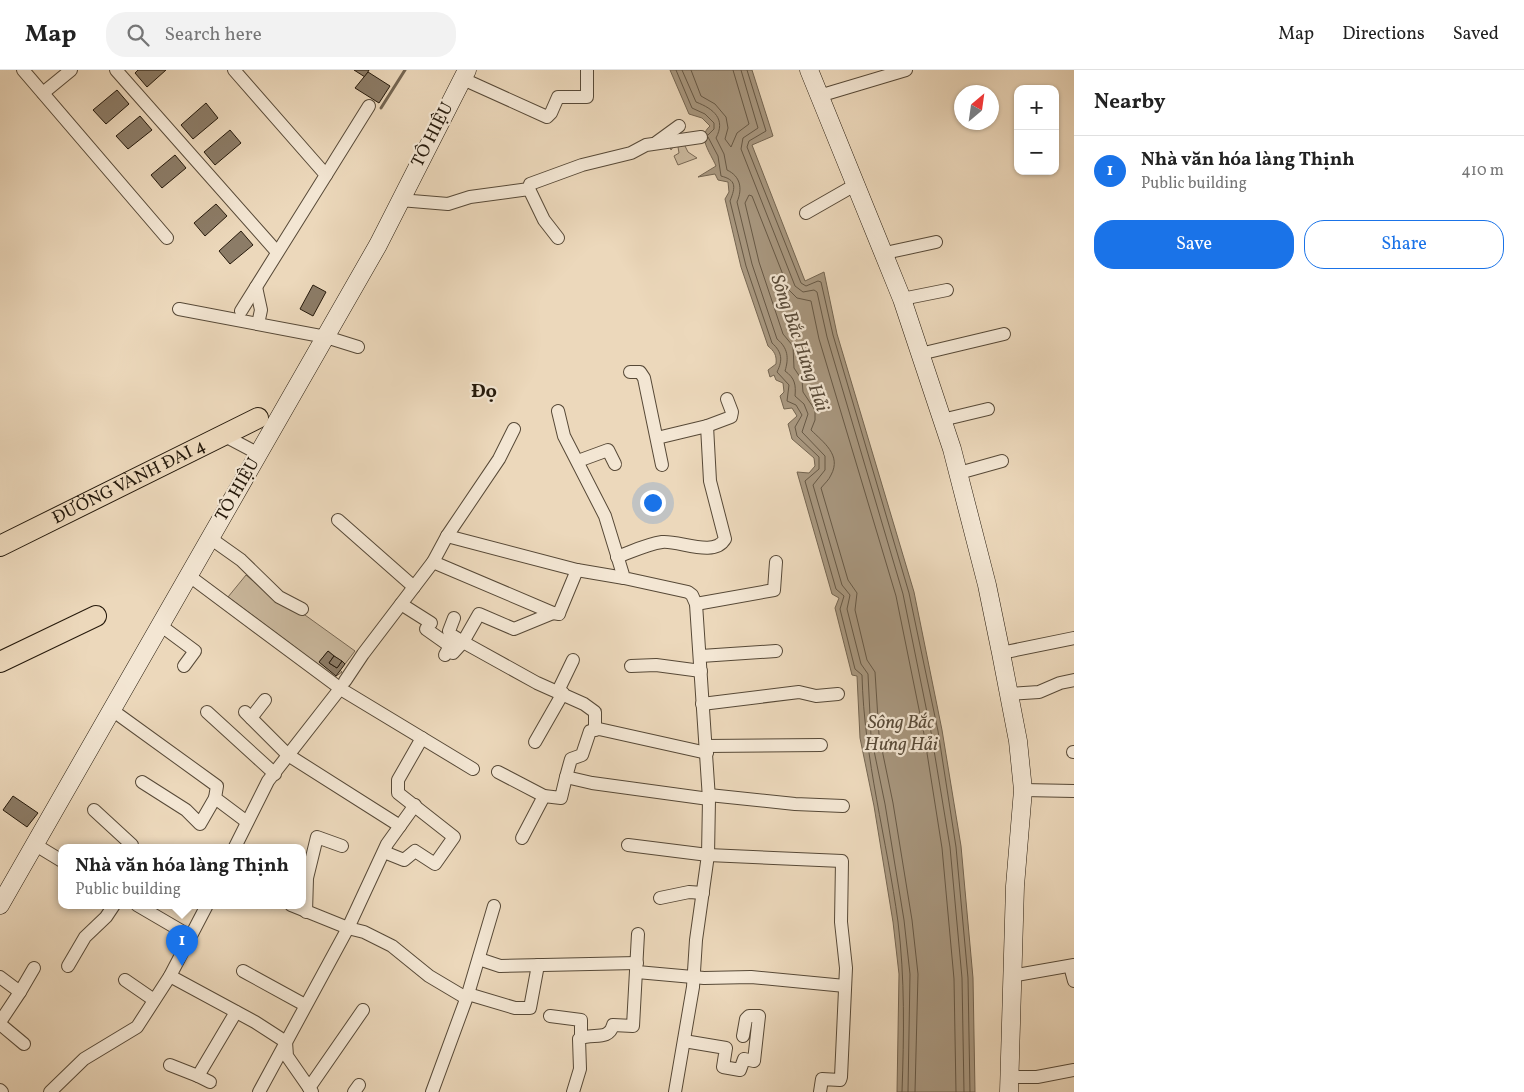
<!DOCTYPE html>
<html lang="en">
<head>
<meta charset="utf-8">
<style>
  body { margin:0; font-family:Vollkorn,serif; background:#f2f2f2; color:#222 }
  .controls { position:absolute; right:15px; top:15px; display:grid; overflow:hidden; border-radius:10px; box-shadow:0 1px 4px #0004 }
  .controls button { width:45px; height:45px; display:grid; place-items:center; padding:0; border:0; border-bottom:1px solid #e0e0e0; background:#fff; color:#222; font:25px sans-serif }
  .compass { position:absolute; left:954px; top:15px; width:45px; height:45px; border-radius:50%; background:#fff; box-shadow:0 1px 4px #0004; rotate:29deg }
  .you { position:absolute; left:652px; top:432px; width:18px; height:18px; margin:-12px; border:4px solid #fff; border-radius:50%; background:#1a73e8; box-shadow:0 0 0 8px #1a73e833 }
  .badge { display:grid; place-items:center; width:32px; height:32px; border-radius:50%; background:#1a73e8; color:#fff; font-size:16px; font-weight:700 }
  .pin { position:absolute; translate:-50% -41px; filter:drop-shadow(0 1px 2px #0008) }
  .pin::after { content:''; position:absolute; top:26px; width:18px; height:15px; background:inherit; clip-path:polygon(0 0,100% 0,50% 100%) }
  .popup { position:absolute; left:58px; top:774px; width:248px; height:65px; box-sizing:border-box; display:grid; place-content:center; border-radius:10px; background:#fff; filter:drop-shadow(0 1px 4px #0005); font-size:16px; white-space:nowrap; color:#767676 }
  .popup b { font-size:19px; color:#222 }
  .popup::after { content:''; position:absolute; left:50%; top:100%; margin-left:-10px; border:10px solid transparent; border-top-color:#fff }
  .list { margin:0; padding:0; list-style:none }
  h2 { display:flex; justify-content:space-between; align-items:center; height:65px; margin:0; padding:0 20px; font-size:21px }
  h2 small { font-size:16px; font-weight:400; color:#767676 }
  .list li { display:grid; grid-template-columns:32px 1fr auto; gap:15px; align-items:center; box-sizing:border-box; height:70px; padding:0 20px; border-top:1px solid #e0e0e0 }
  .list b { display:block; font-size:19px; white-space:nowrap }
  .list p { margin:0; font-size:16px; white-space:nowrap; color:#767676 }
  .list em { font-size:16px; font-style:normal; color:#767676 }
  .actions { display:flex; gap:10px; padding:15px 20px }
  .actions a { flex:1; padding:11px 0; border:1px solid #1a73e8; border-radius:20px; text-align:center; font-size:18px; color:#1a73e8 }
  .actions .main { background:#1a73e8; color:#fff }
  .icon { flex:none; width:28px; height:28px; fill:none; stroke:currentColor; stroke-width:2; stroke-linecap:round; stroke-linejoin:round }
  .map { position:relative; flex:none; width:1074px; height:1022px; overflow:hidden }
  header { display:flex; align-items:center; gap:30px; box-sizing:border-box; height:70px; padding:0 25px; background:#fff; border-bottom:1px solid #e0e0e0 }
  header strong { font-size:24px }
  nav { display:flex; gap:28px; margin-inline-start:auto; font-size:18px }
  .search { width:350px; height:45px; background:#f2f2f2; display:flex; align-items:center; gap:12px; box-sizing:border-box; padding:0 18px; border-radius:20px; color:#767676; font-size:19px }
  main { display:flex }
  aside { flex:1; background:#fff }
  .map>svg:first-child { display:block }
  .green { fill:#cab89d; stroke:#786854 }
  .water { fill:#a8977f; stroke:#746551 }
  .lines { fill:none; stroke-linecap:round; stroke-linejoin:round }
  .shore { stroke:#665845; stroke-width:1 }
  .stream { stroke:#746551; stroke-width:3 }
  .building { fill:#8c7c67; stroke:#25190b }
  .street-casing { stroke:#574937; stroke-width:14 }
  .secondary-casing { stroke:#25190b; stroke-width:19 }
  .primary-casing { stroke:#25190b; stroke-width:22 }
  .street { stroke:#f3e6d3; stroke-width:12 }
  .secondary { stroke:#f3e6d3; stroke-width:18 }
  .primary { stroke:#ecd8bb; stroke-width:20 }
  .labels { text-anchor:middle; dominant-baseline:central; stroke-width:4.5; stroke-linejoin:round; paint-order:stroke }
  .street-label { font-size:18px; fill:#25190b; stroke:#f3e6d3 }
  .water-label { font-size:19px; font-style:italic; fill:#594b39; stroke:#f3e6d3 }
  .quarter-label { font-size:20px; font-weight:bold; fill:#25190b; stroke:#f3e6d3 }
</style>
</head>
<body>
<header>
<strong>Map</strong>
<div class="search"><svg class="icon" aria-label="search" viewBox="0 0 24 24"><circle cx="10" cy="10" r="6"/><path d="M15 15l6 6"/></svg>Search here</div>
<nav><a>Map</a><a>Directions</a><a>Saved</a></nav>
</header>
<main>
<div class="map">
<svg width="1074" height="1022" viewBox="0 0 1074 1022">
  <rect width="100%" height="100%" fill="#ecd8bb"/>
  <filter id="stains"><feTurbulence type="fractalNoise" baseFrequency=".004" numOctaves="4"/><feColorMatrix values="0 0 0 0 .2 0 0 0 0 .09 0 0 0 0 .02 0 0 0 .5 -.17"/></filter>
  <radialGradient id="worn" r=".72"><stop offset=".6" stop-color="#630" stop-opacity="0"/><stop offset="1" stop-color="#630" stop-opacity=".3"/></radialGradient>
  <g class="green">
    <polygon points="682,70 688,82 697,88 678,95 674,86 679,83 677,71 671,80 668,72"/>
    <polygon points="246,505 278,532 298,540 355,581 345,594 328,581 319,592 336,605 340,600 342,602 335,607 228,527"/>
  </g>
  <path class="water" d="M670 0H752L773 66 752 75 805 211 824 202 837 264 914 522 942 660 961 776 973 908 975 1022H897L899 904 893 852 874 736 860 668 857 606 852 605 835 538 839 528 832 524 797 402 809 403 815 396 814 388 792 369 788 354 797 346 792 338 784 339 780 326 784 322 783 313 776 310 774 305 770 307 768 300 776 294C777 285 774 281 768 276L741 197 725 129 729 122 728 112 718 110 715 104 698 107 716 96C710 82 697 67 710 56L702 48 689 44Z"/>
  <g class="lines">
    <g class="shore">
      <polyline points="676,0 692,38 705,44 714,53 714,59 708,65"/>
      <path d="M682 0 696 32C714 39 726 49 716 68L724 84 727 100C740 106 743 118 737 132L752 194 777 269C788 278 789 288 785 301 795 308 796 315 795 326L804 334 808 344 802 362 825 386V400L813 415 842 515 850 525 847 539 861 594 868 604 871 666 885 734 904 850 910 904 908 1022"/>
      <polyline points="691,0 701,26 715,34 726,47 728,58 725,69 731,77 737,63 749,54 733,0"/>
      <polyline points="741,0 758,58 743,68 741,79 795,216 803,222 814,220 817,222 827,267 903,524 931,662 950,777 962,908 964,1022"/>
      <polyline points="747,0 766,61 749,71 747,77 801,213 806,216 818,211 821,212 833,265 909,523 938,661 956,777 968,908 970,1022"/>
      <path d="M708 67 718 86 721 106C736 110 736 116 730 131L746 196 772 273C782 282 783 290 777 302L789 315 787 331 796 335 802 345 795 357 797 366 819 387V399L805 411 836 519 844 526 840 539 855 599 862 605C864 689 887 770 898 852 905 908 904 965 902 1022"/>
      <path d="M915 1022 918 904 912 850 893 733 879 665 875 602 867 590 855 540 857 523 848 510 821 418C824 414 829 410 831 405 842 385 823 372 811 360L815 350V340L803 322 802 310 794 298 793 276 783 264 759 192 745 133 749 125 752 126 789 220 797 228 811 231 819 269 896 526 924 664 942 778 954 909 956 1022"/>
    </g>
    <polyline class="stream" points="381,38 405,0"/>
  </g>
  <g class="building">
    <polygon points="138,0 166,0 147,17 135,3"/>
    <polygon points="354,0 369,0 365,7"/>
    <polygon points="368,2 390,16 379,33 355,18"/>
    <polygon points="117,20 129,34 106,54 93,40"/>
    <polygon points="206,33 218,48 193,69 181,55"/>
    <polygon points="140,46 152,60 128,79 116,66"/>
    <polygon points="230,60 241,73 215,95 204,82"/>
    <polygon points="175,85 186,98 162,118 151,105"/>
    <polygon points="216,134 227,146 205,166 194,153"/>
    <polygon points="241,161 253,175 230,194 219,181"/>
    <polygon points="313,215 326,222 313,246 300,239"/>
    <polygon points="328,581 334,586 329,593 337,598 342,591 345,594 336,606 319,592"/>
    <polygon points="334,586 342,591 337,598 329,593"/>
    <polygon points="13,726 38,743 27,757 3,740"/>
  </g>
  <g class="lines">
    <defs>
      <g id="street">
        <polyline points="23,0 167,168"/>
        <polyline points="116,0 277,182"/>
        <polyline points="234,0 326,105 241,241"/>
        <polyline points="463,9 547,47 551,43 558,27 587,27 587,0"/>
        <polyline points="43,23 71,0"/>
        <polyline points="819,26 906,0"/>
        <polyline points="657,72 679,56"/>
        <polyline points="326,105 369,36"/>
        <polyline points="529,119 530,114 582,95 631,83 646,75 701,67"/>
        <polyline points="400,130 448,134 470,127 529,119 544,150 558,168"/>
        <polyline points="806,143 855,115"/>
        <polyline points="885,183 936,172"/>
        <polyline points="256,217 261,240 258,254"/>
        <polyline points="902,229 947,220"/>
        <polyline points="179,239 326,267 358,277"/>
        <polyline points="920,284 1004,264"/>
        <polyline points="630,302 640,302 644,308 662,395"/>
        <polyline points="558,341 564,366 605,446 624,508 688,522 692,525 696,534 709,729 708,785 696,870 693,917 675,1022"/>
        <polyline points="942,350 988,339"/>
        <polyline points="707,356 731,347 732,342 727,329"/>
        <polyline points="223,365 259,384"/>
        <polyline points="578,391 608,380 615,394"/>
        <polyline points="959,403 1002,391"/>
        <polyline points="338,450 414,517"/>
        <polyline points="447,466 577,500 624,508"/>
        <polyline points="210,468 241,490 279,527 302,539"/>
        <path d="M617 487C631 482 647 474 662 472 679 470 714 488 725 469L710 411 707 356 657 368"/>
        <polyline points="433,492 553,543 559,544 560,541 577,500"/>
        <polyline points="188,505 337,616"/>
        <polyline points="401,534 431,553 426,559 450,576 445,585"/>
        <polyline points="696,534 774,520 776,492"/>
        <polyline points="454,548 449,561 450,564 463,572 479,544 514,559 553,543"/>
        <polyline points="160,555 195,581 184,596"/>
        <polyline points="453,583 463,572 537,613 584,634 595,642 595,660"/>
        <polyline points="1001,583 1074,568"/>
        <polyline points="701,586 776,581"/>
        <polyline points="631,596 656,595 701,601"/>
        <polyline points="345,611 363,584 433,492 447,466 499,389 514,359"/>
        <polyline points="344,621 473,699"/>
        <polyline points="558,621 573,590"/>
        <polyline points="1008,624 1039,622 1060,613 1074,610"/>
        <polyline points="702,634 799,622 816,626 838,624"/>
        <polyline points="112,640 217,716 215,728 247,752"/>
        <polyline points="207,642 275,704"/>
        <polyline points="245,642 288,685 400,756"/>
        <polyline points="251,648 265,630"/>
        <polyline points="535,672 563,623"/>
        <polyline points="706,676 821,675"/>
        <polyline points="1073,682 1074,682"/>
        <polyline points="707,683 599,659 590,661 582,685 571,689 566,707 592,713 709,729"/>
        <polyline points="498,702 544,726 561,728 566,707"/>
        <polyline points="142,712 186,740 200,754 215,728"/>
        <polyline points="1023,720 1074,721"/>
        <polyline points="709,725 795,734 843,736"/>
        <polyline points="94,740 132,775 130,777"/>
        <polyline points="522,768 544,726"/>
        <polyline points="34,774 62,791"/>
        <polyline points="628,775 708,785 842,791 841,852 846,898 841,1007 840,1010 822,1009 820,1022"/>
        <polyline points="235,777 268,711 339,620"/>
        <polyline points="384,782 404,790 415,781 435,794 454,767 398,723 398,710 422,668"/>
        <polyline points="660,828 689,822 703,823"/>
        <polyline points="137,835 190,866"/>
        <polyline points="291,835 348,858 364,862 392,876 429,906 466,928"/>
        <polyline points="306,842 307,808 317,767 342,776"/>
        <polyline points="479,889 500,896 637,893"/>
        <polyline points="68,896 85,867 106,847 114,835"/>
        <polyline points="1070,896 1074,911"/>
        <polyline points="243,901 305,935"/>
        <polyline points="637,902 704,908 751,907 845,916"/>
        <polyline points="170,906 255,952 286,972 287,986 312,1022"/>
        <polyline points="1011,906 1074,895"/>
        <polyline points="0,907 20,922 0,952"/>
        <polyline points="125,910 154,930"/>
        <polyline points="20,922 34,898"/>
        <polyline points="468,924 515,938 530,938 538,895"/>
        <polyline points="550,946 581,950 581,967"/>
        <polyline points="0,954 24,974"/>
        <polyline points="684,971 726,978 723,997 740,1000 744,989 754,991 759,946 749,946 746,949 743,966"/>
        <polyline points="170,995 198,1006 236,942"/>
        <polyline points="198,1006 210,1012"/>
        <polyline points="1010,1007 1037,1007 1074,1000"/>
        <polyline points="309,1018 363,940"/>
        <polyline points="0,1020 2,1022"/>
        <polyline points="50,1022 84,989 137,957 170,906 207,835"/>
        <polyline points="259,1022 348,858 387,774 415,735"/>
        <polyline points="354,1022 359,1015"/>
        <polyline points="432,1022 468,924 494,836"/>
        <path d="M573 1022 580 999 579 969C591 962 609 972 613 955L633 956 638 864"/>
      </g>
      <g id="secondary">
        <polyline points="809,0 902,229 952,379 987,515 1001,583 1018,671 1023,720 1015,816 1009,1022"/>
        <polyline points="0,835 378,175 467,0"/>
      </g>
      <g id="primary">
        <path id="s1" d="M0 476 258 348"/>
        <polyline points="0,592 96,546"/>
      </g>
    </defs>
    <use href="#street" class="street-casing"/>
    <use href="#secondary" class="secondary-casing"/>
    <use href="#primary" class="primary-casing"/>
    <use href="#street" class="street"/>
    <use href="#secondary" class="secondary"/>
    <use href="#primary" class="primary"/>
  </g>
  <g class="labels">
    <g class="street-label">
      <text transform="translate(433 65) rotate(-63)">TÔ HIỆU</text>
      <text stroke="none"><textPath href="#s1" startOffset="144">ĐƯỜNG VÀNH ĐAI 4</textPath></text>
      <text transform="translate(238 420) rotate(-60)">TÔ HIỆU</text>
    </g>
    <g class="water-label">
      <text transform="translate(799 273) rotate(71)">Sông Bắc Hưng Hải</text>
      <text x="901" y="653">Sông Bắc<tspan x="901" dy="22">Hưng Hải</tspan></text>
    </g>
    <g class="quarter-label">
      <text x="484" y="322">Đọ</text>
    </g>
  </g>
  <rect width="100%" height="100%" filter="url(#stains)"/>
  <rect width="100%" height="100%" fill="url(#worn)"/>
</svg>
<div class="controls">
<button>+</button>
<button>−</button>
</div>
<svg class="compass" viewBox="-18 -18 36 36"><path d="M0-13l5 13h-10z" fill="#e53935"/><path d="M0 13l5-13h-10z" fill="#767676"/></svg>
<div class="you"></div>
<div class="pin badge" style="left:182px;top:896px">1</div>
<div class="popup"><b>Nhà văn hóa làng Thịnh</b>Public building</div>
</div>
<aside>
<h2>Nearby<small></small></h2>
<ul class="list">
<li><span class="badge">1</span><div><b>Nhà văn hóa làng Thịnh</b><p>Public building</p></div><em>410 m</em></li>
</ul>
<div class="actions"><a class="main">Save</a><a>Share</a></div>
</aside>
</main>
</body>
</html>
